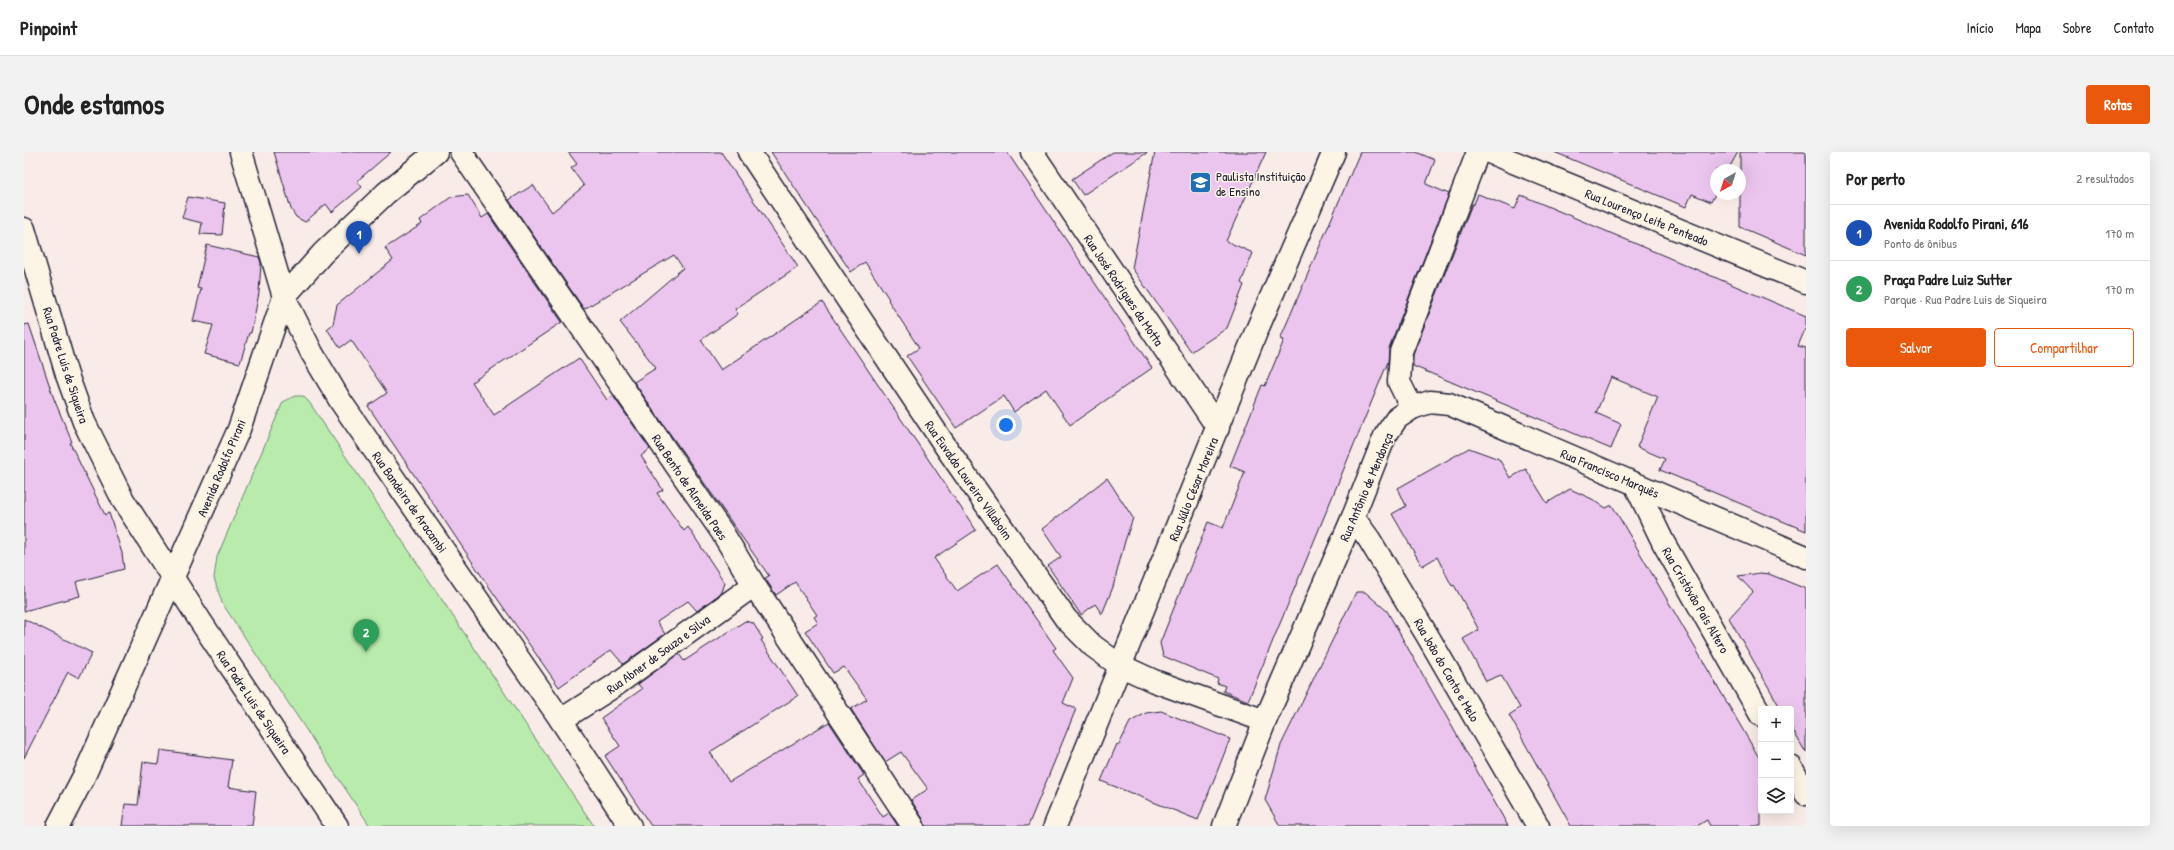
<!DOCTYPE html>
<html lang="pt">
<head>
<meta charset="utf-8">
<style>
  body { margin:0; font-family:"Patrick Hand",sans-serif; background:#f2f2f2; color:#222 }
  .controls { position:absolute; right:12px; bottom:12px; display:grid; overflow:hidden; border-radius:4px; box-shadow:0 4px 16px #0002 }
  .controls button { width:36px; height:36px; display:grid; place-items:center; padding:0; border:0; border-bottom:1px solid #e0e0e0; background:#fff; color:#222; font:20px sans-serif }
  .compass { position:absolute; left:1686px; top:12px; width:36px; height:36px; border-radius:50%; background:#fff; box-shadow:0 4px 16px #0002; rotate:219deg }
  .you { position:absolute; left:982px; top:273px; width:14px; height:14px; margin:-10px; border:3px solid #fff; border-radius:50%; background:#1a73e8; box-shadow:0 0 0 6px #1a73e833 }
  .badge { display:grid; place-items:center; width:26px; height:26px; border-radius:50%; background:#ea580c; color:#fff; font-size:13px; font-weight:700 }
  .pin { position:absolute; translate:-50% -33px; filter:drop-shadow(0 1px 2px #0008) }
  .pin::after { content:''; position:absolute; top:21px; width:14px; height:12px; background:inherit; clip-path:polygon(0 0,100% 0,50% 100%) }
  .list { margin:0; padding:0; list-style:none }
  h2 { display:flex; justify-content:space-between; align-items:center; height:52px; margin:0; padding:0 16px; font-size:17px }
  h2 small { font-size:13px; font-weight:400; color:#767676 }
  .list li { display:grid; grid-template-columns:26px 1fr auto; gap:12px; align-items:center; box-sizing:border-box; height:56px; padding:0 16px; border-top:1px solid #e0e0e0 }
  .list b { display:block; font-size:15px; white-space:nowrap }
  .list p { margin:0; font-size:13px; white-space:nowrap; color:#767676 }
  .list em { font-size:13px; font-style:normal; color:#767676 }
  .actions { display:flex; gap:8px; padding:12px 16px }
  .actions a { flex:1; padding:9px 0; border:1px solid #ea580c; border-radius:4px; text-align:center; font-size:14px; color:#ea580c }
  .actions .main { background:#ea580c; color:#fff }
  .icon { flex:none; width:22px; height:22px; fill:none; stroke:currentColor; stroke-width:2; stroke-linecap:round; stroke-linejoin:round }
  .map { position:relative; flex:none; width:1782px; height:674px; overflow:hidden; border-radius:4px }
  header { display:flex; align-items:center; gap:24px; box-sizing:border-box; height:56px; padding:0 20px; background:#fff; border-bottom:1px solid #e0e0e0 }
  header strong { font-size:19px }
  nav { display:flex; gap:22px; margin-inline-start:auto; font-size:14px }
  .intro { display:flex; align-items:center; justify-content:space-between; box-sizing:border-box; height:96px; padding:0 24px }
  h1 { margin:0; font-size:28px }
  .button { padding:10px 18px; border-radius:4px; background:#ea580c; color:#fff; font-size:14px; font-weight:700 }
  main { display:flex; gap:24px; padding:0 24px }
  aside { flex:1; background:#fff; border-radius:4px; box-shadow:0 4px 16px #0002 }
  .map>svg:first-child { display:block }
  .green { fill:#b8ebac; stroke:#6d8674 }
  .building { fill:#ecc5ee; stroke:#22223b }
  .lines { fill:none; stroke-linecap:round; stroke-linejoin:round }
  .street-casing { stroke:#22223b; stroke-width:25 }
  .secondary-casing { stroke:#22223b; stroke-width:25 }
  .street { stroke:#fcf5e5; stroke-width:22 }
  .secondary { stroke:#fcf5e5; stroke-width:22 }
  .labels { text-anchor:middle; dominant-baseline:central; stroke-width:3; stroke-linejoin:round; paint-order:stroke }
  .poi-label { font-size:13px; fill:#22223b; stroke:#fcf5e5; text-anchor:start }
  .street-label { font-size:13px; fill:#22223b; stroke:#fcf5e5 }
</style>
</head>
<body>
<header>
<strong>Pinpoint</strong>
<nav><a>Início</a><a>Mapa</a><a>Sobre</a><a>Contato</a></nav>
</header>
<div class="intro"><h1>Onde estamos</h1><a class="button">Rotas</a></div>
<main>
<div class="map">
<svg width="1782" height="674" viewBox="0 0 1782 674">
  <rect width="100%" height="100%" fill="#f9ebe7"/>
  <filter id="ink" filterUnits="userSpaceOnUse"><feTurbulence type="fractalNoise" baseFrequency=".025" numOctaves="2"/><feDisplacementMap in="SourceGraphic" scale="8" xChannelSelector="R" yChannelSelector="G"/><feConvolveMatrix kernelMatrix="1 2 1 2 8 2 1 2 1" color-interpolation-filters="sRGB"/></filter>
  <g filter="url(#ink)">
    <polygon class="green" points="271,244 279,244 285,250 570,674 346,674 198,451 190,426 193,405 259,250"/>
    <g class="building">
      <polygon points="250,0 367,0 333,29 338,35 308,60 302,52 281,70 272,65 267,57"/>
      <polygon points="544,0 697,0 774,115 711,157 714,162 677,188 697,218 798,150 952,378 910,406 933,439 974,412 1032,496 1029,498 1049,526 1039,551 1052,557 1004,674 901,674 899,667 887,648 904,637 877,600 861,610 827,557 843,547 820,515 809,521 781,479 794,471 790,465 793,463 771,430 752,443 741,426 745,424 610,230 632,216 596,170 659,116 650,103 560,157 485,48 509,33 528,60 560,34 547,16 553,12"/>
      <polygon points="747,0 983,0 1128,216 1046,273 1022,237 990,260 980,244 932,276 883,204 895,196 864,148 865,147 841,110 827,120"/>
      <polygon points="1089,0 1124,0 1059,43 1048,27"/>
      <polygon points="1131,0 1242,0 1202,89 1229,101 1217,131 1220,133 1203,176 1167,200 1108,116"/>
      <polygon points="1336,0 1392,0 1411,8 1402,32 1425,42 1365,196 1364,210 1224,549 1199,539 1201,534 1193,531 1194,527 1139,504 1136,491 1184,370 1199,376 1221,320 1206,314 1238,233 1241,234 1260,188 1256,187"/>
      <polygon points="1530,0 1714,0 1704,18 1692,18 1692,40 1687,50 1668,42 1662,55"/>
      <polygon points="1716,0 1782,0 1782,103 1716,75"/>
      <polygon points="1454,42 1491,57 1497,43 1782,164 1782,175 1774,194 1782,196 1782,379 1636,318 1641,307 1613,295 1634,245 1587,225 1572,261 1597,272 1587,297 1389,214 1389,203 1448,52 1450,52"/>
      <polygon points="444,43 458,66 464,62 538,170 448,230 470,263 555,206 583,248 589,244 626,297 617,304 639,338 633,341 660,379 664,375 701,431 698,440 673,459 664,449 633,470 641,482 599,512 587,498 535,535 461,429 344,254 363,241 327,188 316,196 303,177 309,172 313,153 369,108 361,96 398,72 396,68 427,45"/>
      <polygon points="164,45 201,51 198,83 176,82 178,71 158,66"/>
      <polygon points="183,93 235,105 237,111 235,141 227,181 225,181 216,211 180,202 189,173 169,169 177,137 173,136"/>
      <polygon points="5,172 30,247 48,290 46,291 81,363 85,361 98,401 100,417 52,430 56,444 0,459 0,173"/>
      <polygon points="1445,296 1475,307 1486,326 1502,317 1523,351 1546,337 1568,347 1582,356 1588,353 1737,609 1737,674 1686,674 1683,668 1673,674 1547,674 1485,563 1496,556 1477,523 1462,529 1439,487 1455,478 1430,433 1428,434 1413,405 1398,414 1368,362 1382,354 1374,336"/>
      <polygon points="1083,326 1109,366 1101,389 1089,435 1078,462 1071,452 1057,463 1024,414 1037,405 1018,377"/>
      <polygon points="1736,421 1745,422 1782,437 1782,601 1767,575 1767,557 1757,557 1705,466 1729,440 1714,424"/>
      <polygon points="1332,440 1341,440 1363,459 1484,674 1256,674 1241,648 1257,593"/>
      <polygon points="0,467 68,501 55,526 44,520 0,606"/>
      <polygon points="721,469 729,471 739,487 737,488 774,544 686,600 705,630 805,570 840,623 834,627 859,665 865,661 874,674 627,674 581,604 596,594 577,566 618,537 614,532 655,502 660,509"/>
      <polygon points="1137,559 1206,587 1174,668 1077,629 1093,592 1095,593 1106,570 1122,561"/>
      <polygon points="136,598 208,608 204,635 232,639 228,674 98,674 101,652 114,653 119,610 134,612"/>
    </g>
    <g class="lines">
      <defs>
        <g id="street">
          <polyline points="437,0 698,380 730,433 889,674"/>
          <polyline points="725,0 924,298 1042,467 1069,494 1095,513 1130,529 1241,569"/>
          <polyline points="1008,0 1194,276"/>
          <polyline points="0,77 43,223 60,270 99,348 177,470 313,674"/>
          <polyline points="1388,256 1375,230 1377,200 1454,0"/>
          <polyline points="1611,332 1639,390 1737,563"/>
          <polyline points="1329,365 1345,387 1403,483 1514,674"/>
          <polyline points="537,568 590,534 730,433"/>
          <polyline points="1767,615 1782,642"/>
          <polyline points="1031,674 1232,180 1310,0"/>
          <polyline points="1200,674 1241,569 1329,365 1361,284 1373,266 1388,256 1406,250 1425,252 1782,405"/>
        </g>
        <g id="secondary">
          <polyline points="217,0 260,145 288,201 317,250 537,568 606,674"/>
          <polyline points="1465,0 1782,130"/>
          <polyline points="34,674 60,624 215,277 260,145 299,101 362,41 412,0"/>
        </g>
      </defs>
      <use href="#street" class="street-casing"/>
      <use href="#secondary" class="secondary-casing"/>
      <use href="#street" class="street"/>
      <use href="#secondary" class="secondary"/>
    </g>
  </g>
  <defs>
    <symbol id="school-square" viewBox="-11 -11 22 22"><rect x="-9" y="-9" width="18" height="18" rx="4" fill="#1f6fb2" stroke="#fcf5e5"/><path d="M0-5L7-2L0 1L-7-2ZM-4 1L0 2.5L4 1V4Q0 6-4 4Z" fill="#fff"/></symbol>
  </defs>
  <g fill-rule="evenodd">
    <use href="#school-square" x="1164" y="18" width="25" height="25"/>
  </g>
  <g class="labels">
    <g class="poi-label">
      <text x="1192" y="24">Paulista Instituição<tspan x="1192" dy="15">de Ensino</tspan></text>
    </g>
    <g class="street-label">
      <text transform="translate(1623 65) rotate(22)">Rua Lourenço Leite Penteado</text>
      <text transform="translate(1100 138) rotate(56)">Rua José Rodrigues da Motta</text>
      <text transform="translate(42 213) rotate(72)">Rua Padre Luís de Siqueira</text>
      <text transform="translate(197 316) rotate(-67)">Avenida Rodolfo Pirani</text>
      <text transform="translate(1586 321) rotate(23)">Rua Francisco Marquês</text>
      <text transform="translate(945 328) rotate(55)">Rua Euvaldo Loureiro Villaboim</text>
      <text transform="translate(666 335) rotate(56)">Rua Bento de Almeida Paes</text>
      <text transform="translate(1342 335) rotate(-67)">Rua Antônio de Mendonça</text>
      <text transform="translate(1169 337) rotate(-68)">Rua Júlio César Moreira</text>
      <text transform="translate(386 350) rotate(55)">Rua Bandeira de Aracambi</text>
      <text transform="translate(1672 448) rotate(60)">Rua Cristóvão País Altero</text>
      <text transform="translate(634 502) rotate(-36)">Rua Abner de Souza e Silva</text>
      <text transform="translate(1423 518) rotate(60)">Rua João do Canto e Melo</text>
      <text transform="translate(230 550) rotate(56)">Rua Padre Luis de Siqueira</text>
    </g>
  </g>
</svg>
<div class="controls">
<button>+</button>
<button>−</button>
<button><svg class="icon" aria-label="layers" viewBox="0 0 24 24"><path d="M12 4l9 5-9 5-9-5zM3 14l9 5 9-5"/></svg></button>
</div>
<svg class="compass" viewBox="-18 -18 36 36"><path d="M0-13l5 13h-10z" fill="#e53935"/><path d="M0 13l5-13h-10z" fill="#767676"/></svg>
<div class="you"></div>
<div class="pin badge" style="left:335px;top:102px;background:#1a4fb4">1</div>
<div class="pin badge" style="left:342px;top:500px;background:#2e9e5b">2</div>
</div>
<aside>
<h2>Por perto<small>2 resultados</small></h2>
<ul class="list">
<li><span class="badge" style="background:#1a4fb4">1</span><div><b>Avenida Rodolfo Pirani, 616</b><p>Ponto de ônibus</p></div><em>170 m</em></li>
<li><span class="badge" style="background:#2e9e5b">2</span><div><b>Praça Padre Luiz Sutter</b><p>Parque · Rua Padre Luis de Siqueira</p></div><em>170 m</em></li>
</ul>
<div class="actions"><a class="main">Salvar</a><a>Compartilhar</a></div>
</aside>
</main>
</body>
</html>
